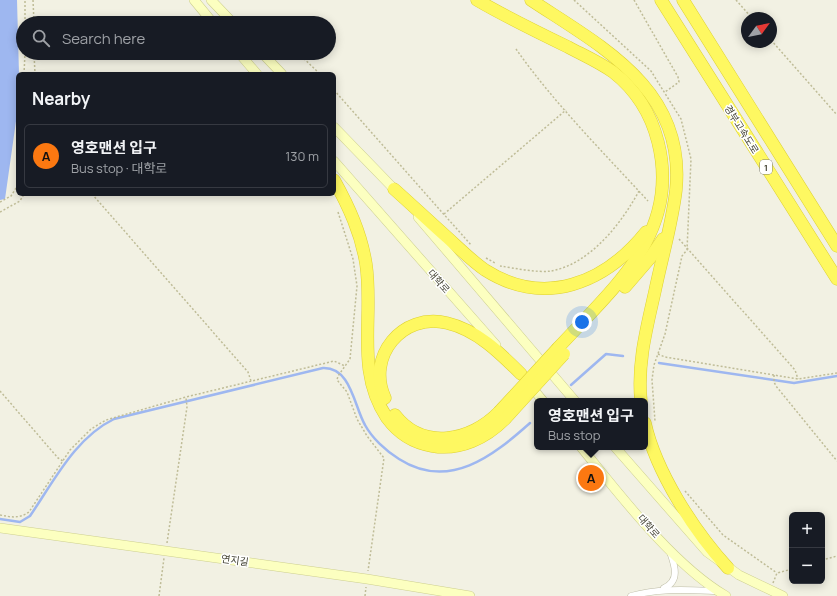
<!DOCTYPE html>
<html lang="en">
<head>
<meta charset="utf-8">
<style>
  body { margin:0; font-family:Manrope,"Noto Sans KR",sans-serif; background:#20242c; color:#f1f3f6 }
  .controls { position:absolute; right:12px; bottom:12px; display:grid; overflow:hidden; border-radius:6px; box-shadow:0 2px 10px #0003 }
  .controls button { width:36px; height:36px; display:grid; place-items:center; padding:0; border:0; border-bottom:1px solid #363941; background:#171b24; color:#f1f3f6; font:20px sans-serif }
  .compass { position:absolute; left:741px; top:12px; width:36px; height:36px; border-radius:50%; background:#171b24; box-shadow:0 2px 10px #0003; rotate:57deg }
  .you { position:absolute; left:582px; top:322px; width:14px; height:14px; margin:-10px; border:3px solid #fff; border-radius:50%; background:#1a73e8; box-shadow:0 0 0 6px #1a73e833 }
  .badge { display:grid; place-items:center; width:26px; height:26px; border-radius:50%; background:#fb7811; color:#111; font-size:13px; font-weight:700 }
  .pin { position:absolute; translate:-50% -50%; border:2px solid #fff; box-shadow:0 1px 4px #0006 }
  .popup { position:absolute; left:534px; top:398px; width:114px; height:52px; box-sizing:border-box; display:grid; place-content:center; border-radius:6px; background:#171b24; filter:drop-shadow(0 1px 3px #0005); font-size:13px; white-space:nowrap; color:#9ea1a6 }
  .popup b { font-size:15px; color:#f1f3f6 }
  .popup::after { content:''; position:absolute; left:50%; top:100%; margin-left:-8px; border:8px solid transparent; border-top-color:#171b24 }
  .list { margin:0; padding:0; list-style:none }
  h2 { display:flex; justify-content:space-between; align-items:center; height:52px; margin:0; padding:0 16px; font-size:17px }
  h2 small { font-size:13px; font-weight:400; color:#9ea1a6 }
  .list li { display:grid; grid-template-columns:26px 1fr auto; gap:12px; align-items:center; box-sizing:border-box; height:64px; margin:0 8px 8px; padding:0 8px; border:1px solid #363941; border-radius:6px }
  .list b { display:block; font-size:15px; white-space:nowrap }
  .list p { margin:0; font-size:13px; white-space:nowrap; color:#9ea1a6 }
  .list em { font-size:13px; font-style:normal; color:#9ea1a6 }
  .icon { flex:none; width:22px; height:22px; fill:none; stroke:currentColor; stroke-width:2; stroke-linecap:round; stroke-linejoin:round }
  .map { position:relative; flex:none; width:837px; height:596px; overflow:hidden }
  .search { position:absolute; background:#171b24; box-shadow:0 2px 10px #0003; left:16px; top:16px; width:320px; height:44px; display:flex; align-items:center; gap:10px; box-sizing:border-box; padding:0 14px; border-radius:22px; color:#9ea1a6; font-size:15px }
  .panel { position:absolute; background:#171b24; box-shadow:0 2px 10px #0003; left:16px; top:72px; width:320px; height:124px; border-radius:6px }
  .map>svg:first-child { display:block }
  .water { fill:#9eb7f0 }
  .lines { fill:none; stroke-linecap:round; stroke-linejoin:round }
  .stream { stroke:#9eb7f0; stroke-width:2.5 }
  .street-casing { stroke:#bdbca6; stroke-width:7 }
  .secondary-casing { stroke:#cdcf90; stroke-width:10 }
  .highway-casing { stroke:#ddd031; stroke-width:13 }
  .path { stroke:#bfbc97; stroke-width:1.5; stroke-dasharray:2 2; stroke-linecap:butt }
  .street { stroke:#fff; stroke-width:6 }
  .secondary { stroke:#fcffc0; stroke-width:9 }
  .highway { stroke:#fef861; stroke-width:12 }
  .highway-bridge-casing { stroke:#ddd031; stroke-width:13; stroke-linecap:butt }
  .highway-bridge { stroke:#fef861; stroke-width:12 }
  .labels { text-anchor:middle; dominant-baseline:central; stroke-width:3; stroke-linejoin:round; paint-order:stroke }
  .shield { fill:#fff; stroke:#7b7b70; stroke-width:1 }
  .shield-label { font-size:9px; font-weight:bold; fill:#434233 }
  .street-label { font-size:10px; fill:#434233; stroke:#fff }
</style>
</head>
<body>
<div class="map">
<svg width="837" height="596" viewBox="0 0 837 596">
  <rect width="100%" height="100%" fill="#f2f1e3"/>
  <polygon class="water" points="0,0 17,0 19,74 18,74 18,107 5,199 0,200"/>
  <g class="lines">
    <g class="stream">
      <polyline points="659,363 794,383 837,376"/>
      <polyline points="571,385 606,354 623,356"/>
      <path d="M0 519 20 522 30 516C54 481 75 438 114 419L323 368C351 367 354 406 365 425 372 438 386 451 399 459 449 491 493 456 530 423"/>
    </g>
    <defs>
      <g id="street">
        <path d="M664 588C680 581 675 566 670 552"/>
        <path d="M631 596C659 588 687 590 717 591"/>
      </g>
      <g id="secondary">
        <polyline points="194,0 213,23"/>
        <polyline points="211,0 233,23"/>
        <polyline points="239,53 257,74"/>
        <polyline points="262,53 282,74"/>
        <polyline points="334,127 398,193"/>
        <polyline points="334,161 496,345"/>
        <polyline points="418,217 575,401"/>
        <polyline points="529,384 543,401"/>
        <path d="M581 447C620 495 673 565 726 596"/>
        <polyline points="615,447 707,552 739,575 783,596"/>
        <polyline points="0,528 367,579 470,596"/>
      </g>
      <g id="highway">
        <path d="M477 0C506 17 537 32 568 47 583 55 599 62 613 72 636 90 651 114 658 142 681 233 614 287 558 348"/>
        <path d="M531 0C602 47 686 89 676 190 672 224 662 257 655 291 647 327 637 363 641 401"/>
        <polyline points="661,0 837,279"/>
        <polyline points="683,0 837,246"/>
        <path d="M334 180C349 207 361 233 366 264 374 317 355 371 387 418 398 433 413 443 432 446 460 451 486 438 505 419"/>
        <path d="M394 189C412 205 430 222 448 238 460 249 472 261 485 270 545 308 605 283 646 232"/>
        <polyline points="625,287 650,258 663,239"/>
        <path d="M385 398C366 357 402 312 447 323 477 330 500 353 521 374"/>
        <path d="M395 415C423 451 471 441 499 412"/>
        <path d="M645 423C656 472 694 531 728 568"/>
      </g>
    </defs>
    <use href="#street" class="street-casing"/>
    <use href="#secondary" class="secondary-casing"/>
    <use href="#highway" class="highway-casing"/>
    <g class="path">
      <polyline points="33,0 34,23"/>
      <polyline points="574,0 651,71 681,119 691,159 687,250 682,256 665,334 654,365 652,380 655,421"/>
      <polyline points="634,0 678,77 679,82 665,92"/>
      <polyline points="736,0 752,18"/>
      <polyline points="25,23 25,0"/>
      <polyline points="771,40 837,115"/>
      <path d="M516 49C554 103 603 152 648 201"/>
      <polyline points="34,53 35,74"/>
      <polyline points="298,53 320,74"/>
      <polyline points="24,74 25,53"/>
      <polyline points="334,90 471,245"/>
      <polyline points="92,194 248,372 251,381"/>
      <polyline points="0,202 11,196 18,185"/>
      <polyline points="0,212 20,201 24,194"/>
      <polyline points="338,212 353,259 357,286 350,359 338,376 337,380 347,392 357,419 367,436 384,458 368,571"/>
      <polyline points="444,214 566,110"/>
      <polyline points="679,239 795,370 798,379"/>
      <polyline points="486,258 495,263"/>
      <path d="M500 266C514 268 537 273 551 271 590 264 621 224 639 191"/>
      <polyline points="658,354 665,357 798,379 837,373"/>
      <polyline points="774,375 774,382 776,386 837,461"/>
      <polyline points="0,391 58,458 63,461"/>
      <polyline points="685,491 723,535 777,573"/>
      <path d="M0 515C11 517 19 519 29 512L70 450 91 429 106 420 186 397 334 361 345 366"/>
      <polyline points="167,543 187,407 186,398"/>
      <polyline points="822,560 837,556"/>
      <polyline points="773,583 777,573 792,569"/>
      <polyline points="159,596 164,558"/>
      <polyline points="365,596 366,587"/>
    </g>
    <use href="#street" class="street"/>
    <use href="#secondary" class="secondary"/>
    <use href="#highway" class="highway"/>
    <defs>
      <g id="highway-bridge">
        <polyline points="499,412 558,348"/>
        <polyline points="505,419 564,354"/>
      </g>
    </defs>
    <use href="#highway-bridge" class="highway-bridge-casing"/>
    <use href="#highway-bridge" class="highway-bridge"/>
  </g>
  <g class="labels">
    <rect class="shield" x="760" y="160" width="12" height="14" rx="3"/>
    <g class="shield-label">
      <text x="766" y="167">1</text>
    </g>
    <g class="street-label">
      <text transform="translate(742 129) rotate(58)">경부고속도로</text>
      <text transform="translate(439 281) rotate(49)">대학로</text>
      <text transform="translate(649 526) rotate(49)">대학로</text>
      <text transform="translate(235 560) rotate(8)">연지길</text>
    </g>
  </g>
</svg>
<div class="controls">
<button>+</button>
<button>−</button>
</div>
<svg class="compass" viewBox="-18 -18 36 36"><path d="M0-13l5 13h-10z" fill="#e53935"/><path d="M0 13l5-13h-10z" fill="#9ea1a6"/></svg>
<div class="you"></div>
<div class="pin badge" style="left:591px;top:478px">A</div>
<div class="popup"><b>영호맨션 입구</b>Bus stop</div>
<div class="search"><svg class="icon" aria-label="search" viewBox="0 0 24 24"><circle cx="10" cy="10" r="6"/><path d="M15 15l6 6"/></svg>Search here</div>
<section class="panel">
<h2>Nearby<small></small></h2>
<ul class="list">
<li><span class="badge">A</span><div><b>영호맨션 입구</b><p>Bus stop · 대학로</p></div><em>130 m</em></li>
</ul>
</section>
</div>
</body>
</html>
